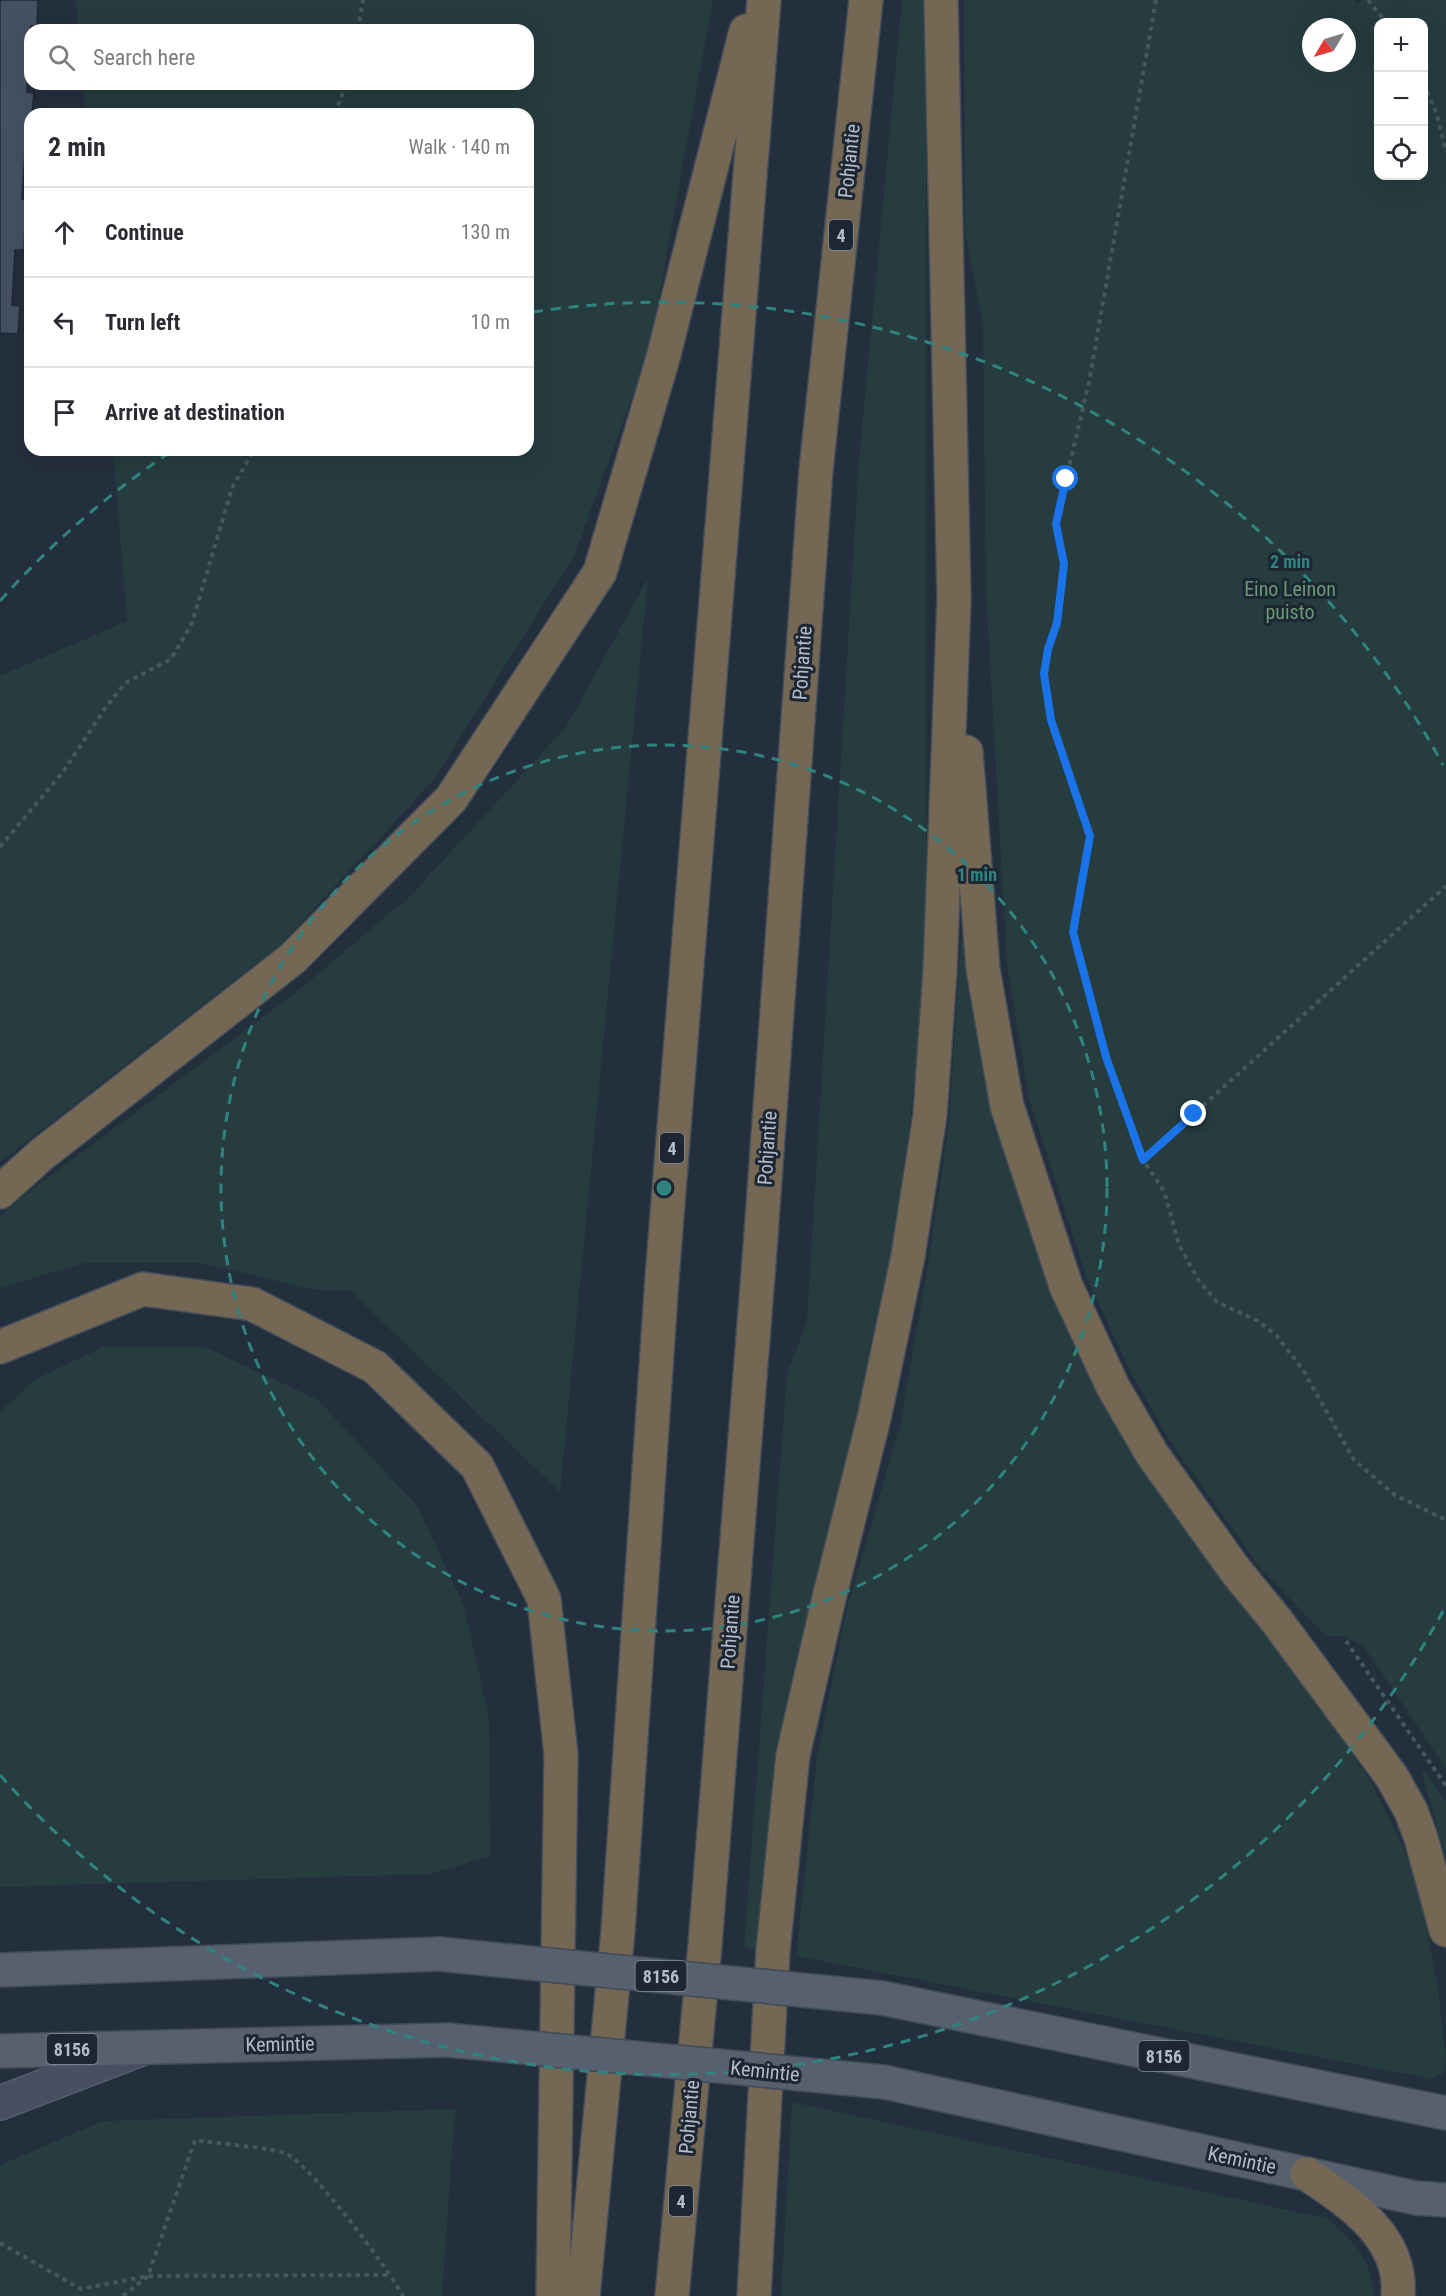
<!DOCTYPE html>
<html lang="en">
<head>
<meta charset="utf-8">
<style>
  body { margin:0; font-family:"Roboto Condensed",sans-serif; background:#f7f7f7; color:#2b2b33 }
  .controls { position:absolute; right:18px; top:18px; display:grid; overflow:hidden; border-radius:12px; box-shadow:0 6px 24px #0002 }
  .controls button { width:54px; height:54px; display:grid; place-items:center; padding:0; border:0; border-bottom:2px solid #e1e1e2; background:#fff; color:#2b2b33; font:30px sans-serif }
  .compass { position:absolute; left:1302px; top:18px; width:54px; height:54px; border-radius:50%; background:#fff; box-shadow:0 6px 24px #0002; rotate:232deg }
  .stop { position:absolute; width:18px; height:18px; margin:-14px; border:4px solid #1a73e8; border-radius:50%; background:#fff }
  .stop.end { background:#1a73e8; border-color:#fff; box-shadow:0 2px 6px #0008 }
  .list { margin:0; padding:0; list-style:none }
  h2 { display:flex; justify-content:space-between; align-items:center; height:78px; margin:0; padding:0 24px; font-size:26px }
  h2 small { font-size:20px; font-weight:400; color:#7c7c81 }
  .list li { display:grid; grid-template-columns:39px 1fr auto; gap:18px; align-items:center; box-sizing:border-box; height:90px; padding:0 24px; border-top:2px solid #e1e1e2 }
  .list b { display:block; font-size:22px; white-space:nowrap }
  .list em { font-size:20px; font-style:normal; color:#7c7c81 }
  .icon { flex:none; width:33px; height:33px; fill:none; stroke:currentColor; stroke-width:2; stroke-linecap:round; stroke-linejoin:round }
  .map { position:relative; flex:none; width:1446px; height:2296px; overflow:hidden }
  .search { position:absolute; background:#fff; box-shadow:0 6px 24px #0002; left:24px; top:24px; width:510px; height:66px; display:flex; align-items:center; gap:15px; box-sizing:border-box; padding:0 21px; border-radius:18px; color:#7c7c81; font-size:22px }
  .panel { position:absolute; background:#fff; box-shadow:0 6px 24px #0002; left:24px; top:108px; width:510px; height:348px; border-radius:18px }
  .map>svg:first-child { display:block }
  .green { fill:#263c3f; fill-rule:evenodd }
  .building { fill:#455162; stroke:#1f2835; stroke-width:1.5 }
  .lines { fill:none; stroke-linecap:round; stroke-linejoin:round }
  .secondary-casing { stroke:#565f6c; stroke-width:36 }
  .primary-casing { stroke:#414a57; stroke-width:36 }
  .highway-casing { stroke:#434c59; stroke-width:36 }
  .path { stroke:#44595c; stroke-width:4; stroke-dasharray:4.5 4.5; stroke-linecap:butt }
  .secondary { stroke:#465061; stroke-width:33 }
  .primary { stroke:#56606e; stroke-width:33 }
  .highway { stroke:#746855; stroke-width:33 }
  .primary-bridge-casing { stroke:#414a57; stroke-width:36; stroke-linecap:butt }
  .primary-bridge { stroke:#56606e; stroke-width:33 }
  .route { stroke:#1a73e8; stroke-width:8 }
  .ring { fill:none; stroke:#308480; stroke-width:3; stroke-dasharray:10 8 }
  .labels { text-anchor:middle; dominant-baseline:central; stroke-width:6; stroke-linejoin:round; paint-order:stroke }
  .shield { fill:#1d2633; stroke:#878f9c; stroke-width:1.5 }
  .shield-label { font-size:18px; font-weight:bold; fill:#b4bcc9 }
  .street-label { font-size:20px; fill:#b4bcc9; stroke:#1d2633 }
  .park-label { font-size:20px; fill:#6b9a76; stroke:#1d2633 }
  .centre { fill:#308480; stroke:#1d2633; stroke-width:3 }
  .ring-label { font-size:18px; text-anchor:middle; font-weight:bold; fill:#308480; stroke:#1d2633; stroke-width:6; stroke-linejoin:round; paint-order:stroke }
</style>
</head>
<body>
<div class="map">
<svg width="1446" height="2296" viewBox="0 0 1446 2296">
  <rect width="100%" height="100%" fill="#242f3e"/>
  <g class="green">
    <polygon points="76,0 713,0 649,351 574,556 433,781 280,945 0,1162 0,676 127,621 113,450 528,450 528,114 85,114 83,84 528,84 528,30 78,30"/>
    <polygon points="902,0 926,0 926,964 896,1256 761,1952 744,1947 787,1373 807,1321 859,460"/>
    <path d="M964 0H1353L1356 4 1363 0H1446V1769L1365 1648 1345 1636H1326L1261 1569 1170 1441 1130 1371 1086 1276 1029 1098 1007 964 986 591 983 326 965 232ZM1378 22H1424V176H1378ZM1311 27H1347V63H1311Z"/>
    <polygon points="648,578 560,1492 349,1290 315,1290 201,1263 84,1263 0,1288 0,1217 21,1198 300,989 411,895 566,727"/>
    <polygon points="961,941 968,949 996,1109 1221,1578 1324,1709 1373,1786 1402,1845 1417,1883 1437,1981 1446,2060 1443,2073 1432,2079 796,1956 817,1758 847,1608 900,1426 928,1265 949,1123"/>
    <polygon points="103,1347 205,1347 318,1400 418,1507 464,1606 489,1718 490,1856 431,1874 0,1887 0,1412 36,1379"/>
    <polygon points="1425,1771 1446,1802 1446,1856 1422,1774"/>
    <path d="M792 2102 1329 2219C1357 2244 1370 2258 1374 2296H781Z"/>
    <polygon points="455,2109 442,2296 0,2296 0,2165 103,2121"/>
  </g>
  <polygon class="building" points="0,0 38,0 37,26 31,26 30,30 27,92 34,93 30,135 26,135 22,199 26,199 24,250 15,250 12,305 20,306 18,334 0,333"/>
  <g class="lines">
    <defs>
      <polyline id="secondary" points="0,2103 141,2049"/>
      <g id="primary">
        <polyline points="0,1970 439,1954"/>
        <polyline points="882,1998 1446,2113"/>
        <polyline points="0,2051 448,2040"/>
        <polyline points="884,2082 1416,2198 1446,2200"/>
      </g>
      <g id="highway">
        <polyline points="966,752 983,969 1007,1106 1066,1286 1113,1387 1152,1454 1235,1570 1276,1620 1392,1777 1411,1811 1421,1838 1446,1930"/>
        <polyline points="0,1192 41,1155 292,959 451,799 600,572 663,358 746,31"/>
        <polyline points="0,1347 143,1289 252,1304 375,1367 477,1466 544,1599 561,1755 553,2296"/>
        <path d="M1307 2174C1350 2203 1403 2237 1398 2296"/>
        <polyline points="583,2296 618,1931 662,1278 764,0"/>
        <polyline points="672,2296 705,1945 759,1262 816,470 866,0"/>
        <polyline points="754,2296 773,1951 793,1755 829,1598 874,1418 908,1256 930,1115 940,971 954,599 941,0"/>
      </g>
    </defs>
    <use href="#secondary" class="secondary-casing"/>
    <use href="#primary" class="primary-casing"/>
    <use href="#highway" class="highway-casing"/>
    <g class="path">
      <polyline points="1156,0 1089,382 1056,523 1064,564 1057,623 1048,649 1044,674 1051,720 1090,836 1073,932 1106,1057 1143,1160 1164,1191 1179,1245 1199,1281 1217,1302 1258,1321 1276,1335 1303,1370 1354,1460 1395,1495 1446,1520"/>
      <polyline points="1368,0 1386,22"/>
      <polyline points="358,30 363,0"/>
      <polyline points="1424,83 1437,115 1446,152"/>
      <polyline points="335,114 346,84"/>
      <polyline points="0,847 63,772 106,707 125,683 171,659 192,623 232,488 254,450"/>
      <polyline points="1143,1160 1446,886"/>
      <polyline points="1346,1641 1446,1786"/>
      <polyline points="0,2243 81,2289 148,2276 391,2275"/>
      <path d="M123 2296 148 2276 195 2140C212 2143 276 2148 287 2154 314 2169 387 2267 403 2296"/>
    </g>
    <use href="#secondary" class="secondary"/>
    <use href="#primary" class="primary"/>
    <use href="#highway" class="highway"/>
    <defs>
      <g id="primary-bridge">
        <polyline points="439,1954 882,1998"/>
        <polyline points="448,2040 884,2082"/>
      </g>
    </defs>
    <use href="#primary-bridge" class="primary-bridge-casing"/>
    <use href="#primary-bridge" class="primary-bridge"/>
  </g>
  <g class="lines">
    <polyline class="route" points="1066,479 1056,524 1064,564 1057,623 1048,649 1044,674 1051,720 1090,836 1073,932 1106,1057 1143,1160 1194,1114"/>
  </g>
  <g class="ring">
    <circle cx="664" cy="1188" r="443"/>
    <path d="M1443 1611A886 886 0 0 1 0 1775M0 601A886 886 0 0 1 169 453M533 312A886 886 0 0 1 1443 765"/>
  </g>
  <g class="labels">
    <g class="shield">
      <rect x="829" y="220" width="24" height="30" rx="4.5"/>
      <rect x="660" y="1133" width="24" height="30" rx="4.5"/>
      <rect x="635.5" y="1961" width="51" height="30" rx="4.5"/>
      <rect x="46.5" y="2034" width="51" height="30" rx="4.5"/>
      <rect x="1138.5" y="2041" width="51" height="30" rx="4.5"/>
      <rect x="669" y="2186" width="24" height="30" rx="4.5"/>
    </g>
    <g class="shield-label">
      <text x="841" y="235">4</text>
      <text x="672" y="1148">4</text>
      <text x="661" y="1976">8156</text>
      <text x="72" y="2049">8156</text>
      <text x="1164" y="2056">8156</text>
      <text x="681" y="2201">4</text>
    </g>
    <g class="street-label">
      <text transform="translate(849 161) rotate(-84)">Pohjantie</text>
      <text transform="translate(802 663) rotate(-86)">Pohjantie</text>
      <text transform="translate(767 1148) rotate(-86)">Pohjantie</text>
      <text transform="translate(730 1632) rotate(-86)">Pohjantie</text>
      <text transform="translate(280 2044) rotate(-1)">Kemintie</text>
      <text transform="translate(765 2071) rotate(6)">Kemintie</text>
      <text transform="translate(689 2117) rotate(-85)">Pohjantie</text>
      <text transform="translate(1242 2160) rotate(12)">Kemintie</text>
    </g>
    <g class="park-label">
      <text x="1290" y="589">Eino Leinon<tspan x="1290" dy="23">puisto</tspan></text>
    </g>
  </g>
  <circle cx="664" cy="1188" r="9" class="centre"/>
  <g class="ring-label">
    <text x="1290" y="568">2 min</text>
    <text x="977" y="881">1 min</text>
  </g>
</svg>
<div class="controls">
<button>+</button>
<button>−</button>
<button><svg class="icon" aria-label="locate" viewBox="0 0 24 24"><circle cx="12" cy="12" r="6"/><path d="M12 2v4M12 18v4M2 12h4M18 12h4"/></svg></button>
</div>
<svg class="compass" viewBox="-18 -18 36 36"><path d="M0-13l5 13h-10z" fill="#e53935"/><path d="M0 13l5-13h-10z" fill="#7c7c81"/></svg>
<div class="stop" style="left:1066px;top:479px"></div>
<div class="stop end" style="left:1194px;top:1114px"></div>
<div class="search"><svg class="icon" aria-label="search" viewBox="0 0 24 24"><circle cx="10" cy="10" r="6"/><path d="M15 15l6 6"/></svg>Search here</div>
<section class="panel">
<h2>2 min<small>Walk · 140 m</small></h2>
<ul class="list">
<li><svg class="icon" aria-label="ahead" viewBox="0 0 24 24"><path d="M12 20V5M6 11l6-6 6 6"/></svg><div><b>Continue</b></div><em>130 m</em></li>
<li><svg class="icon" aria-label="left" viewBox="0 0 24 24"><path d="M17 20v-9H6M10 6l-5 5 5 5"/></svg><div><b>Turn left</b></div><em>10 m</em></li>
<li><svg class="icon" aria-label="arrive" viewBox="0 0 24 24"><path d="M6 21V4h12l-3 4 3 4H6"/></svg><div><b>Arrive at destination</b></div></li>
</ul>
</section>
</div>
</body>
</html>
